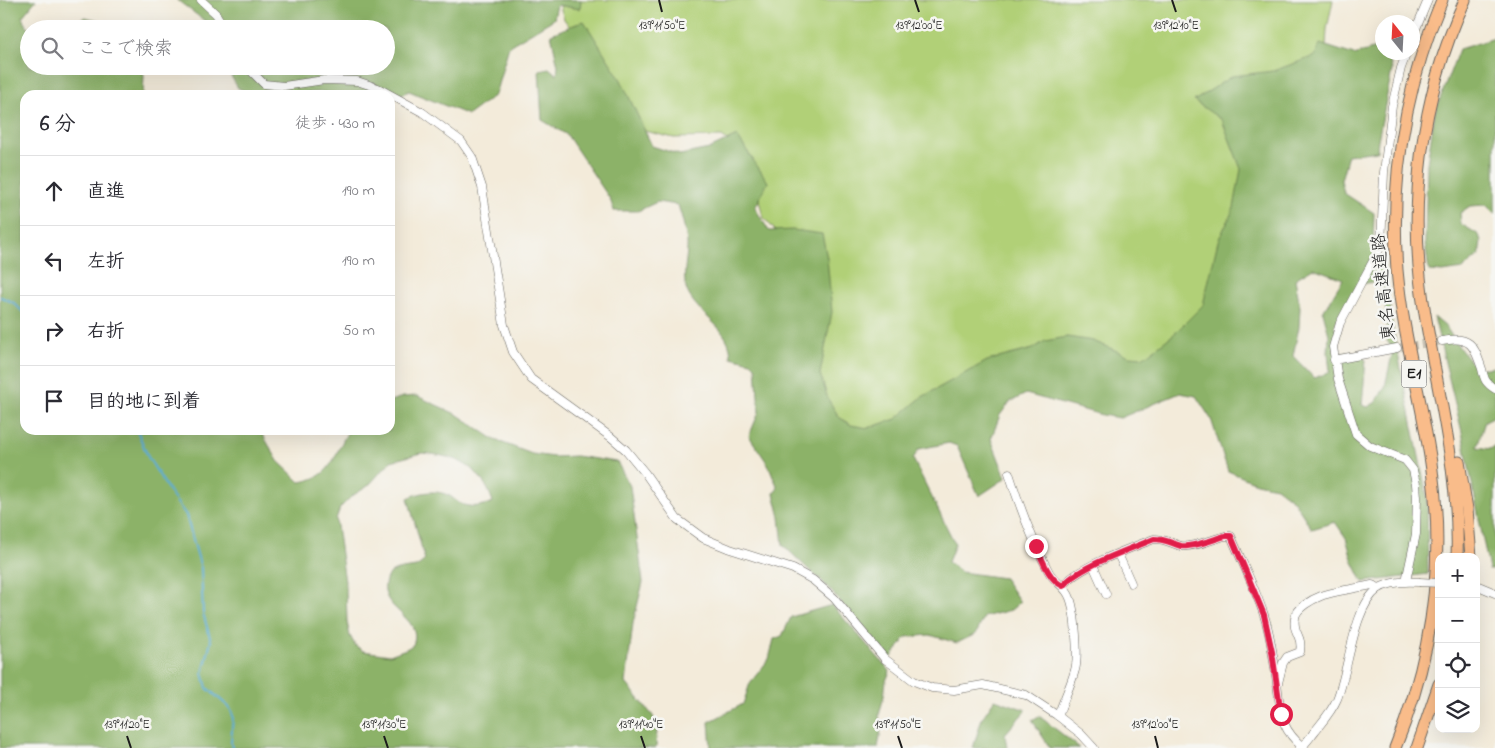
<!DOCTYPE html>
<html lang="ja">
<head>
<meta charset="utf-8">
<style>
  body { margin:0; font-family:"Indie Flower","Klee One",sans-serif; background:#f2f2f3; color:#2b2b33 }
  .controls { position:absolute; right:15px; bottom:15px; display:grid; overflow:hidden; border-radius:10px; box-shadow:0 5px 20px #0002 }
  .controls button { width:45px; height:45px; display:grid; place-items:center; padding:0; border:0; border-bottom:1px solid #e1e1e2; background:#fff; color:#2b2b33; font:25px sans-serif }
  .compass { position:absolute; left:1375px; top:15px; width:45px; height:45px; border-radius:50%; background:#fff; box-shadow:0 5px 20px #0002; rotate:342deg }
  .stop { position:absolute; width:15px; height:15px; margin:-11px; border:4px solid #e11d48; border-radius:50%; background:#fff }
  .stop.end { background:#e11d48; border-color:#fff; box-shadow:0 1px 5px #0008 }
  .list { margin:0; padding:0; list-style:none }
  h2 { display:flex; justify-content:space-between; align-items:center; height:65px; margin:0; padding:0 20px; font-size:21px }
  h2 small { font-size:16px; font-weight:400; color:#7c7c81 }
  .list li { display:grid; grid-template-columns:32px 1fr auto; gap:15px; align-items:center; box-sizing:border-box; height:70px; padding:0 20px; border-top:1px solid #e1e1e2 }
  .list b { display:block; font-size:19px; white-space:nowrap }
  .list em { font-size:16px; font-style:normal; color:#7c7c81 }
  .icon { flex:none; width:28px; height:28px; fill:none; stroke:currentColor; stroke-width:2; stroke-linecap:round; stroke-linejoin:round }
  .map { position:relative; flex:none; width:1495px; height:748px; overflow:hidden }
  .search { position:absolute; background:#fff; box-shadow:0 5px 20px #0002; left:20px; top:20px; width:375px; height:55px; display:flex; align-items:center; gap:12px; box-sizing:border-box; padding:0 18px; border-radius:28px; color:#7c7c81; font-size:19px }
  .panel { position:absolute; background:#fff; box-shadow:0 5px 20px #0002; left:20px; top:90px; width:375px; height:345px; border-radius:15px }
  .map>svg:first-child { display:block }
  .green { fill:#b1d077; stroke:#66764a }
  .forest { fill:#8cb268; stroke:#546742; fill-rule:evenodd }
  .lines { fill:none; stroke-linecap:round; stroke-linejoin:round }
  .stream { stroke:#5badd6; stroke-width:2 }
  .minor-tunnel { stroke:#c8c2b4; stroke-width:8; stroke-dasharray:8 4; stroke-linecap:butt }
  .minor-casing { stroke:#67645e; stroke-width:9 }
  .highway-casing { stroke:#67645e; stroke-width:13 }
  .minor { stroke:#fff; stroke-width:8 }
  .highway { stroke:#f9bc8a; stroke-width:11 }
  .minor-bridge-casing { stroke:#67645e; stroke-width:9; stroke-linecap:butt }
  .minor-bridge { stroke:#fff; stroke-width:8 }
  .route { stroke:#e11d48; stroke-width:6 }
  .ticks { fill:none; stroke:#1c1c1c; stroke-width:2 }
  .labels { text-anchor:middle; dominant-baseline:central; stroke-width:5; stroke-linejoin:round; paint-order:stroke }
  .shield { fill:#f6f6f2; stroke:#5d5d5c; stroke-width:1 }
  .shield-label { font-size:16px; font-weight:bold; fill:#1c1c1c }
  .street-label { font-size:18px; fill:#1c1c1c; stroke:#f6f6f2 }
  .ticks-label { font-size:12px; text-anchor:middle; fill:#1c1c1c; stroke:#f6f6f2; stroke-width:5; stroke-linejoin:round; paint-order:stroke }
</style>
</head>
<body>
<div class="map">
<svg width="1495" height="748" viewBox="0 0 1495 748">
  <rect width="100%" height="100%" fill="#f6f6f2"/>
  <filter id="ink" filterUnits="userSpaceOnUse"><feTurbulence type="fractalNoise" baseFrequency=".02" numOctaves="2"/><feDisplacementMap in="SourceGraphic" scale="10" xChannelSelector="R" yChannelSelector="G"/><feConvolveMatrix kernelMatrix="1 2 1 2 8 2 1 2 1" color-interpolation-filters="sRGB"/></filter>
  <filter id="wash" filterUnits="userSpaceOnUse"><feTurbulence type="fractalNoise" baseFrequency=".0096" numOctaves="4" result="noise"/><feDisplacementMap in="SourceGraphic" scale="20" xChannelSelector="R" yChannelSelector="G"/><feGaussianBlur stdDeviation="1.12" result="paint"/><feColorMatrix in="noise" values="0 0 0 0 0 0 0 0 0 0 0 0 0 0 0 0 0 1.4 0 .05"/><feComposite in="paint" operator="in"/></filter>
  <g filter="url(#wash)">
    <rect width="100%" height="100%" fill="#f3ebda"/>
    <polygon class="green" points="558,0 1333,0 1327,29 1325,63 1247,156 1207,329 1146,363 1089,369 873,440 819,425 794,251 763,217 749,158 722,137 674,138 636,129 609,82 564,19"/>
    <g class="forest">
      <path d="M0 0H36L22 17 29 29V66H141L144 76 143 95H25V430H260L278 461 300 482C334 477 333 455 349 430H390V401L403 397 417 396 458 415 495 440 532 454 554 457 576 456 617 462 630 486 643 582 633 623 626 683 653 716 657 729 656 748H0ZM422 453C457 456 481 466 493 502 483 506 471 509 459 503 456 501 453 498 450 496 437 489 420 492 408 498L425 560C422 563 419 565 416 567 406 569 389 568 386 580 376 610 425 616 413 645L406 649 390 655 363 651 355 645 350 636 347 622 346 589 336 519 340 508 352 496 368 486 391 461Z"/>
      <polygon points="177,0 581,0 580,9 557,5 554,19 509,46 495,95 468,115 409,91 393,98 390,95 336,95 323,92 303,93 295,95 254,95 238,88 225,66 386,66 386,29 208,29 205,21"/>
      <polygon points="85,17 106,22 121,29 60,29"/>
      <path d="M584 21 621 80 652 146 680 155 709 149 737 136 768 182 755 208 769 231 793 230 822 234 827 258 832 312 820 374 828 399 839 417 851 425 868 428 896 419 922 397 987 361 1033 349 1045 341 1067 337 1093 341 1129 356 1144 357 1174 334 1203 305 1218 241 1234 208 1241 169 1222 120 1194 101 1232 76 1273 71 1315 56 1320 44 1354 55 1382 46V52L1388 53 1392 70 1378 140 1377 151 1348 155 1341 180 1344 193 1374 213 1373 251 1383 259 1393 329 1427 496 1428 574 1363 582 1353 562 1346 538 1335 522 1312 529 1293 500 1276 487 1256 483 1228 471 1211 419 1196 396 1180 393 1120 418 1102 415 1026 394 1010 402 1000 415 991 439 1006 478 979 496 957 446 949 443 919 449 913 459 955 544 948 562 961 572 1004 578 1020 602 1011 610 984 617 976 634 957 643 930 635 906 637 891 658 821 580 807 568 783 545 780 517 774 493 778 488 768 464 749 436 759 412 756 367 751 362 731 357C731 329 702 318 689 295 680 279 688 259 687 242 685 229 682 217 678 205L657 202 638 211H614L610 199 567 135 542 120 539 70 549 68 557 75 558 66 551 34ZM1313 268 1343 279 1323 312 1329 335 1328 353 1330 372 1314 378 1293 356 1299 327 1300 307 1295 279ZM1379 281 1383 284 1388 329 1386 339 1391 347 1392 354 1385 387 1376 402 1368 407 1362 405 1366 360C1357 353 1349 351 1338 354L1335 348 1339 330 1334 328 1340 315 1361 284Z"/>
      <polygon points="1495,38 1495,214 1486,205 1470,206 1460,213 1461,224 1479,235 1481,241 1479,255 1463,269 1443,272 1429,271 1425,243 1427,164 1435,112 1459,49"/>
      <polygon points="1434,317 1446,327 1461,350 1477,369 1495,367 1495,416 1485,421 1477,447 1490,449 1495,446 1495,570 1489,570 1462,432"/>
      <polygon points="832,605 890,671 886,681 884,696 879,715 881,729 878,748 711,748 709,722 743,704 750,683 769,659 774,639 782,636 791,617"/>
      <polygon points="995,699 1026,710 1005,734 1007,748 973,748 982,718"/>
      <polygon points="1039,716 1080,748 1050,748 1032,720"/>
    </g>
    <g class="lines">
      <g class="stream">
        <polyline points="1,297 14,303 25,314"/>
        <polyline points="137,430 148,457 172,496 186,515 201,568 203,613 211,641 203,673 207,688 230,708 233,716 231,743 232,748"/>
      </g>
    </g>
  </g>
  <g filter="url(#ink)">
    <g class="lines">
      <polyline class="minor-tunnel" points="1397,348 1442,341"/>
      <defs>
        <g id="minor">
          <polyline points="201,0 216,14 225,29"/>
          <polyline points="1412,38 1428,0"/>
          <polyline points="248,66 252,72 264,84 284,86 324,80 357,81 378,88 422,112 461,141 472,157 482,187 504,325 513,352 531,379 611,437 626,450 645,473 677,519 703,538 730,549 793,569 813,580 834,598 885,659 914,681 932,688 954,690 983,685 1026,695 1058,716 1081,734 1094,748"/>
          <path d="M1442 341C1470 335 1474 345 1482 369 1483 373 1484 378 1486 381 1488 384 1492 387 1495 389"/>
          <polyline points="1334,360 1397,348"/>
          <path d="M1009 473C1020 508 1032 540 1049 572 1055 583 1066 586 1070 598 1075 610 1079 657 1075 670 1071 685 1063 701 1058 716"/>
          <polyline points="1118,554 1131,583"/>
          <polyline points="1093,565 1106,594"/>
          <polyline points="1406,581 1416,534 1417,497 1416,484 1413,470 1405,460 1370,446 1356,434 1338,379 1333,347 1340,323 1381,246 1384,172 1392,106 1401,68 1407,52"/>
          <polyline points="1476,585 1495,593"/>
          <path d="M1063 586C1077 567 1131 548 1154 539 1166 539 1170 543 1181 546 1192 548 1214 539 1225 536H1231C1242 562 1255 588 1264 615 1271 636 1274 660 1277 683 1281 712 1279 728 1304 748"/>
          <path d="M1278 683 1283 663 1287 657 1300 652C1303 635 1292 633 1295 618 1296 608 1313 599 1321 596 1334 591 1358 588 1372 585L1379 588"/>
          <path d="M1300 748C1306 744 1310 737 1315 731 1323 721 1332 711 1337 699 1349 670 1353 607 1378 589 1390 581 1405 581 1419 582"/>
        </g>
        <g id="highway">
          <polyline points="1459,462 1467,509 1471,557"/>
          <path d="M1457 557C1460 474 1438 395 1425 314 1407 207 1420 98 1465 0"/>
          <path d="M1395 748C1431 660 1445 565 1432 470 1423 403 1403 338 1397 270 1390 175 1405 87 1442 0"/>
          <polyline points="1417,748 1439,684"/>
        </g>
      </defs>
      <use href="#minor" class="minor-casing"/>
      <use href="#highway" class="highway-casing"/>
      <use href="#minor" class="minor"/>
      <use href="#highway" class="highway"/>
      <defs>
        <polyline id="minor-bridge" points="1419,582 1439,583"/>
      </defs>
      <use href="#minor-bridge" class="minor-bridge-casing"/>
      <use href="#minor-bridge" class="minor-bridge"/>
    </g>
  </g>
  <g class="lines" filter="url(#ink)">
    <path class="route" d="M1036 546C1042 559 1049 580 1063 586 1077 567 1131 549 1154 539 1166 539 1170 543 1181 546 1192 548 1214 539 1225 536H1231L1264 615 1272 652 1281 714"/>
  </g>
  <path class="ticks" d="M659 0 662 12M915 0 919 12M1172 0 1176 12M127 736 131 748M384 736 388 748M641 736 645 748M898 736 902 748M1155 736 1158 748"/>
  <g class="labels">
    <rect class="shield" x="1401.5" y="360.5" width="25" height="27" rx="4"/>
    <g class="shield-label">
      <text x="1414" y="374">E1</text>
    </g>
    <g class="street-label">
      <text transform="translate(1385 287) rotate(-96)">東名高速道路</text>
    </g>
  </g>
  <g class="ticks-label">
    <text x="662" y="29">139°11'50"E</text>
    <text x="919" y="29">139°12'00"E</text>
    <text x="1176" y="29">139°12'10"E</text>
    <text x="641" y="728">139°11'40"E</text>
    <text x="898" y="728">139°11'50"E</text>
    <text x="127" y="728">139°11'20"E</text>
    <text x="384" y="728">139°11'30"E</text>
    <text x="1155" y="728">139°12'00"E</text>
  </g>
</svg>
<div class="controls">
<button>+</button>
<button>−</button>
<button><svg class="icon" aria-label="locate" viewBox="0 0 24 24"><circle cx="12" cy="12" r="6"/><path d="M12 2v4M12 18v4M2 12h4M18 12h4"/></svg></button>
<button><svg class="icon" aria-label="layers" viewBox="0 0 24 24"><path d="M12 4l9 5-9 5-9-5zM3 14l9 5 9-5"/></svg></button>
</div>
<svg class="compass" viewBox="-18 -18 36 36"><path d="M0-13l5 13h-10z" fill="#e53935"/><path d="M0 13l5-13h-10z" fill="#7c7c81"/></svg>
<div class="stop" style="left:1281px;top:714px"></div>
<div class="stop end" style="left:1036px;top:546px"></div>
<div class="search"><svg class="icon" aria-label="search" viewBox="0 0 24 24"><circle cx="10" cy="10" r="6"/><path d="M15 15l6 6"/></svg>ここで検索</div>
<section class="panel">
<h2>6 分<small>徒歩 · 430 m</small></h2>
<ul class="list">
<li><svg class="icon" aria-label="ahead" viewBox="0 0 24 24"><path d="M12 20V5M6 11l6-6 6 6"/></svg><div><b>直進</b></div><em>190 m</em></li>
<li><svg class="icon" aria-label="left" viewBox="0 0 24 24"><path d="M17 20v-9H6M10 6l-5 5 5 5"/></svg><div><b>左折</b></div><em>190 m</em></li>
<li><svg class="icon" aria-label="right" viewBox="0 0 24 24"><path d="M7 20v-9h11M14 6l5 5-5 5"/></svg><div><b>右折</b></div><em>50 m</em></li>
<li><svg class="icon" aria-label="arrive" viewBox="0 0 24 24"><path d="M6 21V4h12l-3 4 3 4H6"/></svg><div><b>目的地に到着</b></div></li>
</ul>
</section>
</div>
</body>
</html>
